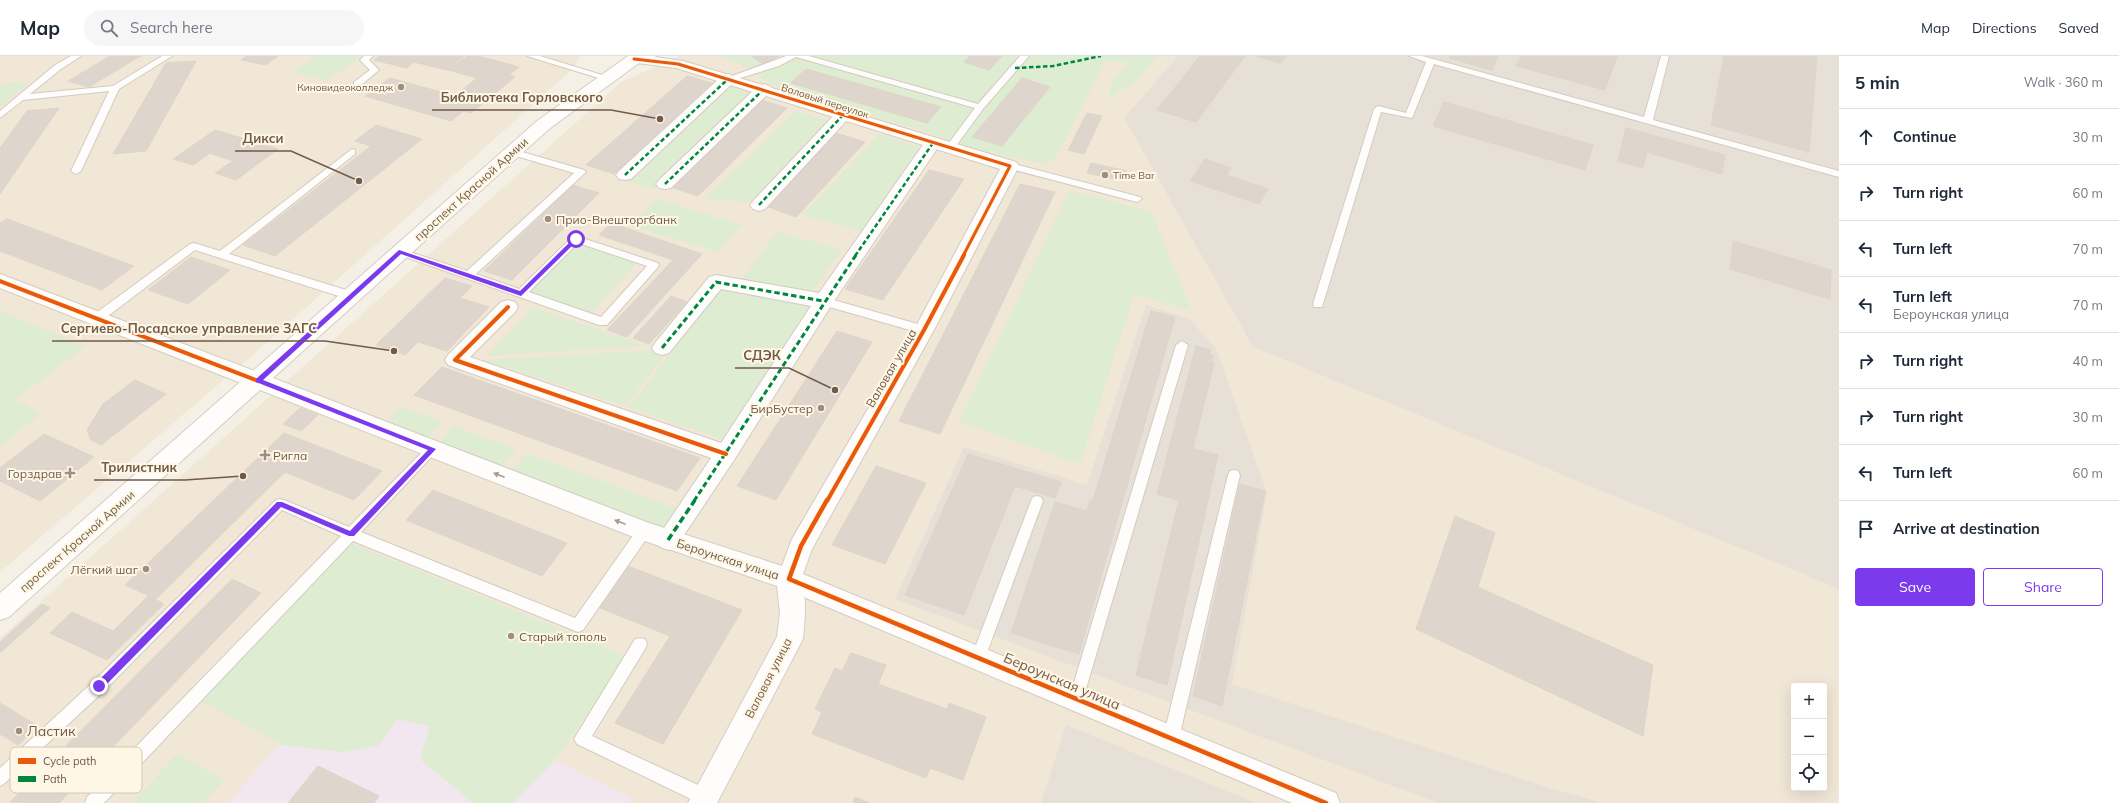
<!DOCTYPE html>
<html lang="en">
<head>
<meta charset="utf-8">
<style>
  body { margin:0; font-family:Mulish,sans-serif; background:#f6f6f7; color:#1f2937 }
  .controls { position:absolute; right:12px; bottom:12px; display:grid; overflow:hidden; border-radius:4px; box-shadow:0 4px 16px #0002 }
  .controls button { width:36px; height:36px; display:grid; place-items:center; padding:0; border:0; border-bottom:1px solid #e0e1e3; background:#fff; color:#1f2937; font:20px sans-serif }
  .stop { position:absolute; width:12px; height:12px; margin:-9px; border:3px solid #7c3aed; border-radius:50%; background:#fff }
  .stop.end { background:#7c3aed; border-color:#fff; box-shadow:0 1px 4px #0008 }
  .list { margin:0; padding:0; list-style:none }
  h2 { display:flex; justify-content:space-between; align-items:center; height:52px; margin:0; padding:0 16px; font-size:17px }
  h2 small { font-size:13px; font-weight:400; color:#747a83 }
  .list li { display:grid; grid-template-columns:26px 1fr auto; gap:12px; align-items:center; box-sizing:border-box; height:56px; padding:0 16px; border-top:1px solid #e0e1e3 }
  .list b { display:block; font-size:15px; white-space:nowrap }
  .list p { margin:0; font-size:13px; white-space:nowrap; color:#747a83 }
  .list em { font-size:13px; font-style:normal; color:#747a83 }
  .actions { display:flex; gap:8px; padding:12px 16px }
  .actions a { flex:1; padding:9px 0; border:1px solid #7c3aed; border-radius:4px; text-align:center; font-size:14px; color:#7c3aed }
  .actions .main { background:#7c3aed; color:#fff }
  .icon { flex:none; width:22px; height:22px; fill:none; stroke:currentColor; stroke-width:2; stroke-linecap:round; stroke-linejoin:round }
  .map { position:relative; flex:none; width:1839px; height:747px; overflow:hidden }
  header { display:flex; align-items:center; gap:24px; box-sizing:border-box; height:56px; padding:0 20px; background:#fff; border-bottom:1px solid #e0e1e3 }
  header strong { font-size:19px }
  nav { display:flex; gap:22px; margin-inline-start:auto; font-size:14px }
  .search { width:280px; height:36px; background:#f6f6f7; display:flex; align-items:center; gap:10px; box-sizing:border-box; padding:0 14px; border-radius:22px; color:#747a83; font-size:15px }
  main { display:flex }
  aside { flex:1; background:#fff }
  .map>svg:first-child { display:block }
  .residential { fill:#f1e7d6; fill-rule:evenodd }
  .industrial { fill:#e7e0d7 }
  .education { fill:#f2e6ef }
  .green { fill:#deecd1 }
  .building { fill:#ded6cc; stroke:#ded4c9 }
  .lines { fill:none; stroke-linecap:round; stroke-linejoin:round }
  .service-casing { stroke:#d3cbc2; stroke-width:2 }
  .minor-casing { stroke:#d3cbc2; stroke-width:2 }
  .tertiary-casing { stroke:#d3cbc2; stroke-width:2 }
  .secondary-casing { stroke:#d6cdc3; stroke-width:2 }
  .service { fill:#fefdfb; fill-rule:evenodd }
  .minor { fill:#fefdfb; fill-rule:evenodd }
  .tertiary { fill:#fefdfb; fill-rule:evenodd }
  .secondary { fill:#fefdfb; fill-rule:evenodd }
  .quiet-far2 { stroke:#00873e; stroke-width:2.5; stroke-dasharray:4.5 2.5; stroke-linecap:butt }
  .quiet-far1 { stroke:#00873e; stroke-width:3; stroke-dasharray:5.5 3; stroke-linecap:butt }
  .quiet { stroke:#00873e; stroke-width:3.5; stroke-dasharray:7 3.5; stroke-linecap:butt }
  .cycleway-far2-casing { stroke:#fff7e6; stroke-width:5 }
  .cycleway-far1-casing { stroke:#fff7e6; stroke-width:6 }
  .cycleway-casing { stroke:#fff7e6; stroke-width:7 }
  .cycleway-far2 { stroke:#e8590c; stroke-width:3 }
  .cycleway-far1 { stroke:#e8590c; stroke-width:4 }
  .cycleway { stroke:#e8590c; stroke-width:4.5 }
  .oneway { fill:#a99b90 }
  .route { fill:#7c3aed }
  .poi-dot { fill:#9f8e7f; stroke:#fff7e6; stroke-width:1.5 }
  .labels { text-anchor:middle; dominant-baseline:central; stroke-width:4; stroke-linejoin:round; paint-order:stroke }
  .far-poi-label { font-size:10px; fill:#715a48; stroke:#fff7e6; text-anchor:end }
  .far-street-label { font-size:10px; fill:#715a48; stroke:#fff7e6 }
  .street-label { font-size:12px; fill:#715a48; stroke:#fff7e6 }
  .poi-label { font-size:12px; fill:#715a48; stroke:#fff7e6; text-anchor:start }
  .near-street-label { font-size:14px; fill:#715a48; stroke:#fff7e6 }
  .near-poi-label { font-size:14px; fill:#715a48; stroke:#fff7e6; text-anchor:start }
  .key { fill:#fff7e6; stroke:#d4c8b7; stroke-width:1 }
  .key-label { font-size:11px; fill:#715a48 }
  .leader { fill:none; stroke:#715a48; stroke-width:1.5 }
  .callout-dot { fill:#715a48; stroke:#fff7e6; stroke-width:1.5 }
  .callout-label { font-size:13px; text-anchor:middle; font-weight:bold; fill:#715a48; stroke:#fff7e6; stroke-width:4; stroke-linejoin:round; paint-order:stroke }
</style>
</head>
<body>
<header>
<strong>Map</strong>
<div class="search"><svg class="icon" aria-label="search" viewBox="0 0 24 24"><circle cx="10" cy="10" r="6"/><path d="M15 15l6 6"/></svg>Search here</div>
<nav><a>Map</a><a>Directions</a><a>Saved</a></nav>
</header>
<main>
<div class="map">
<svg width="1839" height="747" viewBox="0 0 1839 747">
  <rect width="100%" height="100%" fill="#f5f0e6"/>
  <g class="residential">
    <polygon points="0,0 580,0 574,12 263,290 0,516"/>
    <path d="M679 0H1178L1124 62 1253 291 1839 533V747H0V582L621 26ZM1794 630H1824V732H1794Z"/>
  </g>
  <g class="industrial">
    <polygon points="1178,0 1839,0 1839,533 1253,291 1124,62"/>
    <polygon points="1146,249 1188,262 1216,292 1267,437 1232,628 1550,732 1604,747 1438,747 895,543 964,391 1087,429"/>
    <polygon points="1066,669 1256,747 1041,747"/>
  </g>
  <polygon class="education" points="353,604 632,742 629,747 228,747"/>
  <g class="green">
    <polygon points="316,0 362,0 327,25 293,16"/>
    <polygon points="719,0 1157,0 1137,24 1108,44 1112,26 1128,7 1105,5 1055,103 1045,108 978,95 922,74 799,40 766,25 747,11"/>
    <polygon points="9,26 28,27 0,51 0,31"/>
    <polygon points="728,29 753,35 656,133 625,125"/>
    <polygon points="796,55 829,65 752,146 705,143"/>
    <polygon points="879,78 923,92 861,175 803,159"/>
    <polygon points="1069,135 1151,155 1191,254 1134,239 1080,408 959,366"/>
    <polygon points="657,143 741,169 718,196 632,170"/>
    <polygon points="777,176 842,193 811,238 741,225"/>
    <polygon points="577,187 637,206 591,257 529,236"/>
    <polygon points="722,230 817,247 724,384 629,351"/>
    <polygon points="533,252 647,290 486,300"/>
    <polygon points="0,255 86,290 16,343 40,358 0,391"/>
    <polygon points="670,293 625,350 483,304"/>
    <polygon points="401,351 442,366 427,382 385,367"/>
    <polygon points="454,370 516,393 501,411 439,387"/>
    <polygon points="526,397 678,453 665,472 512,415"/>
    <polygon points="351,487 626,600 559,700 513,747 473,747 420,703 430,670 397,663 378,690 343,696 282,689 201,645"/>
    <polygon points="177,698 224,724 203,747 132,747"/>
  </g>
  <g class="building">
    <polygon points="110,0 132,5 89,31 68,25"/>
    <polygon points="112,0 141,0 132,5"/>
    <polygon points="247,0 278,0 266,9 241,4"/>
    <polygon points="379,0 464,0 447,14 414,6 407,12 374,4"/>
    <polygon points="467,0 478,0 519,11 509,19 515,21 471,57 463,55 451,65 365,40 390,22 455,40 477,22 448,14"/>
    <polygon points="751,0 779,0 763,8"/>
    <polygon points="970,0 1002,0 989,14 964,6"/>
    <polygon points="1200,0 1245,0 1196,66 1157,54"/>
    <polygon points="1256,0 1286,0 1281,7"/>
    <polygon points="1450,0 1498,0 1492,14 1449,2"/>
    <polygon points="1521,0 1617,0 1605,34 1516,10"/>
    <polygon points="1724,0 1817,0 1809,96 1711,69"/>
    <polygon points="196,5 146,95 113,98 166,7"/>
    <polygon points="806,13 941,51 927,67 791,27"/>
    <polygon points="687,20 712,27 614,118 586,109"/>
    <polygon points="1022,22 1050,31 1002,90 972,81"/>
    <polygon points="761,44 787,52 698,140 671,131"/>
    <polygon points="1444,46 1593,89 1585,114 1433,70"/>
    <polygon points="59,52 0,138 0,92 27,55"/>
    <polygon points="1087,57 1102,60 1084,98 1068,94"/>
    <polygon points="376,69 422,83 275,200 243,189 371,90 355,85"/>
    <polygon points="1626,72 1725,99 1722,118 1647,96 1643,112 1618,105"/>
    <polygon points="215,74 278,93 236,124 215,117 233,105 210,97 193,109 173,103"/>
    <polygon points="836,77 865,86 796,161 766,150"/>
    <polygon points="1205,103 1231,112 1226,119 1268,133 1259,148 1190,125"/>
    <polygon points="1091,107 1127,115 1123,125 1087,117"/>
    <polygon points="929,114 964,123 883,244 845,233"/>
    <polygon points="1020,128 1055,136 940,378 899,365"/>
    <polygon points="573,129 599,137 512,224 484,215"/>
    <polygon points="7,163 134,210 102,234 0,195 0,167"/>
    <polygon points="611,167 702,198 627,281 607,274 673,204 599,179"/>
    <polygon points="1733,185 1831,214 1830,243 1730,213"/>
    <polygon points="191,201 230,214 188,248 148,234"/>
    <polygon points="445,222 472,230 460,242 489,251 447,295 418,286 405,299 376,289"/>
    <polygon points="671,240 687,246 649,288 633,282"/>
    <polygon points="1151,255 1175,261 1079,598 1011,577 1055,446 1087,455 1090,444 1093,444"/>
    <polygon points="837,275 872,286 776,444 737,430"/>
    <polygon points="1196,290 1211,294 1209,299 1213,300 1211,306 1214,307 1193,393 1218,399 1167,629 1136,619 1179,444 1157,438"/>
    <polygon points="442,311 700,402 677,435 414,339"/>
    <polygon points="135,324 166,338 101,389 91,384 87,374 103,348"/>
    <polygon points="300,352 318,359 301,375 283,368"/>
    <polygon points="284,377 382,415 354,444 285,416 156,543 125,529"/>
    <polygon points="44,378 94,401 40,445 0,425 0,412"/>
    <polygon points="968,398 1061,426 1055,442 1015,430 964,559 905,539"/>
    <polygon points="876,410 926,427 885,508 832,489"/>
    <polygon points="1240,428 1265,435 1222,650 1193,640"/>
    <polygon points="433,434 567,487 542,520 406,464"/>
    <polygon points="1455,460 1495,477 1478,531 1540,559 1524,624 1416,573"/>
    <polygon points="628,510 742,554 663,688 615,667 670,580 600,552"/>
    <polygon points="232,523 261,537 59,747 10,746"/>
    <polygon points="148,540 164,548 107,604 50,577 72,556 113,575"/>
    <polygon points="42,548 50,552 0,597 0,586"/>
    <polygon points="1540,559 1653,609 1643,680 1524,624"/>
    <polygon points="851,597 886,609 878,628 947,653 949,647 986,661 963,724 930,712 926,722 812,678 822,656 815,653 835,612 842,615"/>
    <polygon points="0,647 38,670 18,689 0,678"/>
    <polygon points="318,710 379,740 374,747 288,747"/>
    <polygon points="855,741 870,747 853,747"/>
  </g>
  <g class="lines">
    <defs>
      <g id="service">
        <polygon points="71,0 81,0 61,13 30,38 113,30 162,0 172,0 119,33 81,115 76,118 71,115 109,35 23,44 0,62 0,55 55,9"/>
        <polygon points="364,0 373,0 369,4 379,14 360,30 354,30 354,26 370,14 360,4"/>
        <polygon points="527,0 540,0 612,22 605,24"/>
        <polygon points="786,0 809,0 978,48 1020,0 1029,0 983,53 953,94 950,95 945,92 975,52 796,1 779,10 731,25 724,23"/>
        <polygon points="1409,0 1422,0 1644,61 1661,0 1669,0 1653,64 1839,115 1839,121 1434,8 1412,62 1381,56 1323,248 1322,251 1314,251 1313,248 1374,53 1378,50 1406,57 1426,6"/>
        <polygon points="352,93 355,94 355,98 229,198 356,237 357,240 356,243 348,243 195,194 100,266 92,266 91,263 92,260 190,188 194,187 220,195"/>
        <path d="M512 93 584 114 586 116 476 218 519 233 572 181 576 180 658 207 659 209 658 211 607 269H599L397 198 396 196 401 193 467 215 574 117 509 98V94ZM578 187 647 210 601 261 529 236Z"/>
        <polygon points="1010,107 1140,141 1142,143 1137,146 1007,112 1005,110"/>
        <polygon points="823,241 928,271 930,274 924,278 819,248 818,245 819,242"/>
        <polygon points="1182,285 1188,289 1083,643 1081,648 1076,650 1071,648 1069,643 1176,289"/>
        <polygon points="432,388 436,390 438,393 436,396 361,476 575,562 639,471 644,470 649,471 650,475 649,479 583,574 578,576 573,574 353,485 104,747 85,747 87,741 341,480 282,454 104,635 5,727 0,730 0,712 94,625 276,444 280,443 284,444 349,471 428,390"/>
        <polygon points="1234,414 1238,415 1240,419 1179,682 1176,687 1171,689 1166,687 1163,682 1228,419 1230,415"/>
        <polygon points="1037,440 1041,441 1043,445 985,602 983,607 978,609 973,607 971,602 1031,445 1033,441"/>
        <polygon points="640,582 645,583 647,588 645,593 592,680 711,735 713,741 711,747 699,747 577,688 574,683 577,678 635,583"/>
      </g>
      <g id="minor">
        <polygon points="728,18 734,20 736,23 734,26 631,123 625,124 619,123 616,119 619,115 722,20"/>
        <polygon points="764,28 770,30 772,33 770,36 671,132 665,133 659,132 656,128 659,124 758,30"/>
        <polygon points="843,54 849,56 851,59 849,62 765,153 759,155 753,153 750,149 753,145 837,56"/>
        <polygon points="933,82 939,83 941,87 834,245 734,404 676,491 668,494 660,491 656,484 711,402 448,309 445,304 448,299 501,246 508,244 515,246 518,251 515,256 470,301 721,387 811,250 721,233 669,297 662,299 655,297 652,292 655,287 709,221 716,219 819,237 927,83"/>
      </g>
      <g id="tertiary">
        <polygon points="628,0 648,0 683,5 1016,106 1019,110 934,274 812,493 803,518 1336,737 1340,747 1292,747 780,531 777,523 792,483 914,274 1000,113 676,12 629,6 626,3"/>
        <polygon points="0,218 265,319 269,325 265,331 258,333 251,331 0,232"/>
      </g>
      <path id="secondary" d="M628 0H656L653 3 639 7 549 73 273 322 649 467 798 515C808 536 805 561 803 583L717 747H688L777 581 780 557 777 530 636 482 260 334 9 561 0 564V537L537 65Z"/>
    </defs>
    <use href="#service" class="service-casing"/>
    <use href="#minor" class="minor-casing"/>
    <use href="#tertiary" class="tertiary-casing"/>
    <use href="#secondary" class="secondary-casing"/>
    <use href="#service" class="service"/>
    <use href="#minor" class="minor"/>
    <use href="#tertiary" class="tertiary"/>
    <use href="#secondary" class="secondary"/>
    <g class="quiet-far2">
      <polyline points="1015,12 1053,10 1101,0"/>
      <polyline points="625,119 728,23"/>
      <polyline points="665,128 764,33"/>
      <polyline points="759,149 843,59"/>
      <polyline points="855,200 933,87"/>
    </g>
    <g class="quiet-far1">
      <polyline points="662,292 716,226 823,245"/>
      <polyline points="694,445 856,199"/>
    </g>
    <polyline class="quiet" points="668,484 695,444"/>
    <defs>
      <polyline id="cycleway-far2" points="634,3 678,8 1010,110 963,200"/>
      <g id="cycleway-far1">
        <polyline points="0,225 258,325"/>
        <polyline points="508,251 455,304 726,398"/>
        <polyline points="827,445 924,274 964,199"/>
      </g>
      <polyline id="cycleway" points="827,444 801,490 789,523 1326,747"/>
    </defs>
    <use href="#cycleway-far2" class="cycleway-far2-casing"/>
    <use href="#cycleway-far1" class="cycleway-far1-casing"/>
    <use href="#cycleway" class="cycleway-casing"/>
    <use href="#cycleway-far2" class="cycleway-far2"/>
    <use href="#cycleway-far1" class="cycleway-far1"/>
    <use href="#cycleway" class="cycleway"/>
  </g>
  <defs><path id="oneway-solid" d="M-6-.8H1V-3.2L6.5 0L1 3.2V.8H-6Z"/></defs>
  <g class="oneway">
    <use href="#oneway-solid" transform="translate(499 419) rotate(-159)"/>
    <use href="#oneway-solid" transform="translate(620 466) rotate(-159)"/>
  </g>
  <polygon class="route" points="574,182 579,183 521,240 401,198 263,324 436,393 354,480 349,480 281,451 102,633 96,633 96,627 277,446 282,446 350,475 428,394 256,326 256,323 399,194 520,235"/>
  <g class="poi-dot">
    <circle cx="401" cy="31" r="4"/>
    <circle cx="1105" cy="119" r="4"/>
    <circle cx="548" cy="163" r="4"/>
    <circle cx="821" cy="352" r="4"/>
    <path d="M263 393h4v4h4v4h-4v4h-4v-4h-4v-4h4z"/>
    <path d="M68 411h4v4h4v4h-4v4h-4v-4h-4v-4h4z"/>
    <circle cx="146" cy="513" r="4"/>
    <circle cx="511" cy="580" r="4"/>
    <circle cx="19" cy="675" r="4"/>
  </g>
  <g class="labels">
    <g class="far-poi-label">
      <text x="393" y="31">Киновидеоколледж</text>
      <text x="1113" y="119" text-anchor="start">Time Bar</text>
    </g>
    <g class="far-street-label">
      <text transform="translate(825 45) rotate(18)">Валовый переулок</text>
    </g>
    <g class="street-label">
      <text transform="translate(471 133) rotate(-42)">проспект Красной Армии</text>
      <text transform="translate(891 312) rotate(-60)">Валовая улица</text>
      <text transform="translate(77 485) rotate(-41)">проспект Красной Армии</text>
      <text transform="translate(728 503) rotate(18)">Бероунская улица</text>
      <text transform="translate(768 622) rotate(-63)">Валовая улица</text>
    </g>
    <g class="poi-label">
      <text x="556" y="163">Прио-Внешторгбанк</text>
      <text x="813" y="352" text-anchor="end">БирБустер</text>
      <text x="273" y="399">Ригла</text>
      <text x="62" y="417" text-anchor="end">Горздрав</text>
      <text x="138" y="513" text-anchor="end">Лёгкий шаг</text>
      <text x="519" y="580">Старый тополь</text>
    </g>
    <g class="near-street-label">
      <text transform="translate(1062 625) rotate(23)">Бероунская улица</text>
    </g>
    <g class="near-poi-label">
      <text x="27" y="675">Ластик</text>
    </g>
  </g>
  <rect x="10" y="691" width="132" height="46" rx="6" class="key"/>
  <rect x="18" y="702" width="18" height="6" fill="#e8590c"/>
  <rect x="18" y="720" width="18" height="6" fill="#00873e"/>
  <g class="key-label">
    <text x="43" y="709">Cycle path</text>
    <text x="43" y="727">Path</text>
  </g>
  <path class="leader" d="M660 63L611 54H432M359 125L291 95H235M394 295L325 285H52M835 334L789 312H735M243 420L185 424H94"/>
  <g class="callout-dot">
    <circle cx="660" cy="63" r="4"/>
    <circle cx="359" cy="125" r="4"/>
    <circle cx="394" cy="295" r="4"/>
    <circle cx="835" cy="334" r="4"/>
    <circle cx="243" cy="420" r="4"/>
  </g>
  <g class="callout-label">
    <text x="522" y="46">Библиотека Горловского</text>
    <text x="263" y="87">Дикси</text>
    <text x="189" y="277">Сергиево-Посадское управление ЗАГС</text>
    <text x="762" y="304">СДЭК</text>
    <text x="139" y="416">Трилистник</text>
  </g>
</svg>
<div class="controls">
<button>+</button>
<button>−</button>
<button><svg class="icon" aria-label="locate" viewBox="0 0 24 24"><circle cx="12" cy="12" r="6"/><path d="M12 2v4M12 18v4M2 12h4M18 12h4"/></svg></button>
</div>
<div class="stop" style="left:576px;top:183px"></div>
<div class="stop end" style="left:99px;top:630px"></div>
</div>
<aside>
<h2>5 min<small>Walk · 360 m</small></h2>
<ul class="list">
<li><svg class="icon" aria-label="ahead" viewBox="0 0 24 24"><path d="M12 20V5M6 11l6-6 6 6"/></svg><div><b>Continue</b></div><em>30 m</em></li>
<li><svg class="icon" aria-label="right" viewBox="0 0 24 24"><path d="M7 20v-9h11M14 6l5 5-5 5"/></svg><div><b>Turn right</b></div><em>60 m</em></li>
<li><svg class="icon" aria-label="left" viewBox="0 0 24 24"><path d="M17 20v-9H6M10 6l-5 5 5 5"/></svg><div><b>Turn left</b></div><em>70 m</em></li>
<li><svg class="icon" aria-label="left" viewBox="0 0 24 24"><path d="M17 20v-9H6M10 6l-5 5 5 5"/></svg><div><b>Turn left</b><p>Бероунская улица</p></div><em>70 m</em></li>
<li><svg class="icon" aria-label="right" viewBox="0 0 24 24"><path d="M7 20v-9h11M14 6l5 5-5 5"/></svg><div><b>Turn right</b></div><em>40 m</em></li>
<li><svg class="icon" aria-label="right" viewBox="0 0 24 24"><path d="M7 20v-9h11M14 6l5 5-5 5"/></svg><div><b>Turn right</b></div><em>30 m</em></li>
<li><svg class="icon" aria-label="left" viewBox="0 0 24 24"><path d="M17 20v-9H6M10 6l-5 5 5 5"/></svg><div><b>Turn left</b></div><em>60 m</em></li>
<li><svg class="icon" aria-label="arrive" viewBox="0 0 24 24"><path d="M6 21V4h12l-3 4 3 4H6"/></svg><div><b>Arrive at destination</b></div></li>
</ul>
<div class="actions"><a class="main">Save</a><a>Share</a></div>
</aside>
</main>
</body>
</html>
